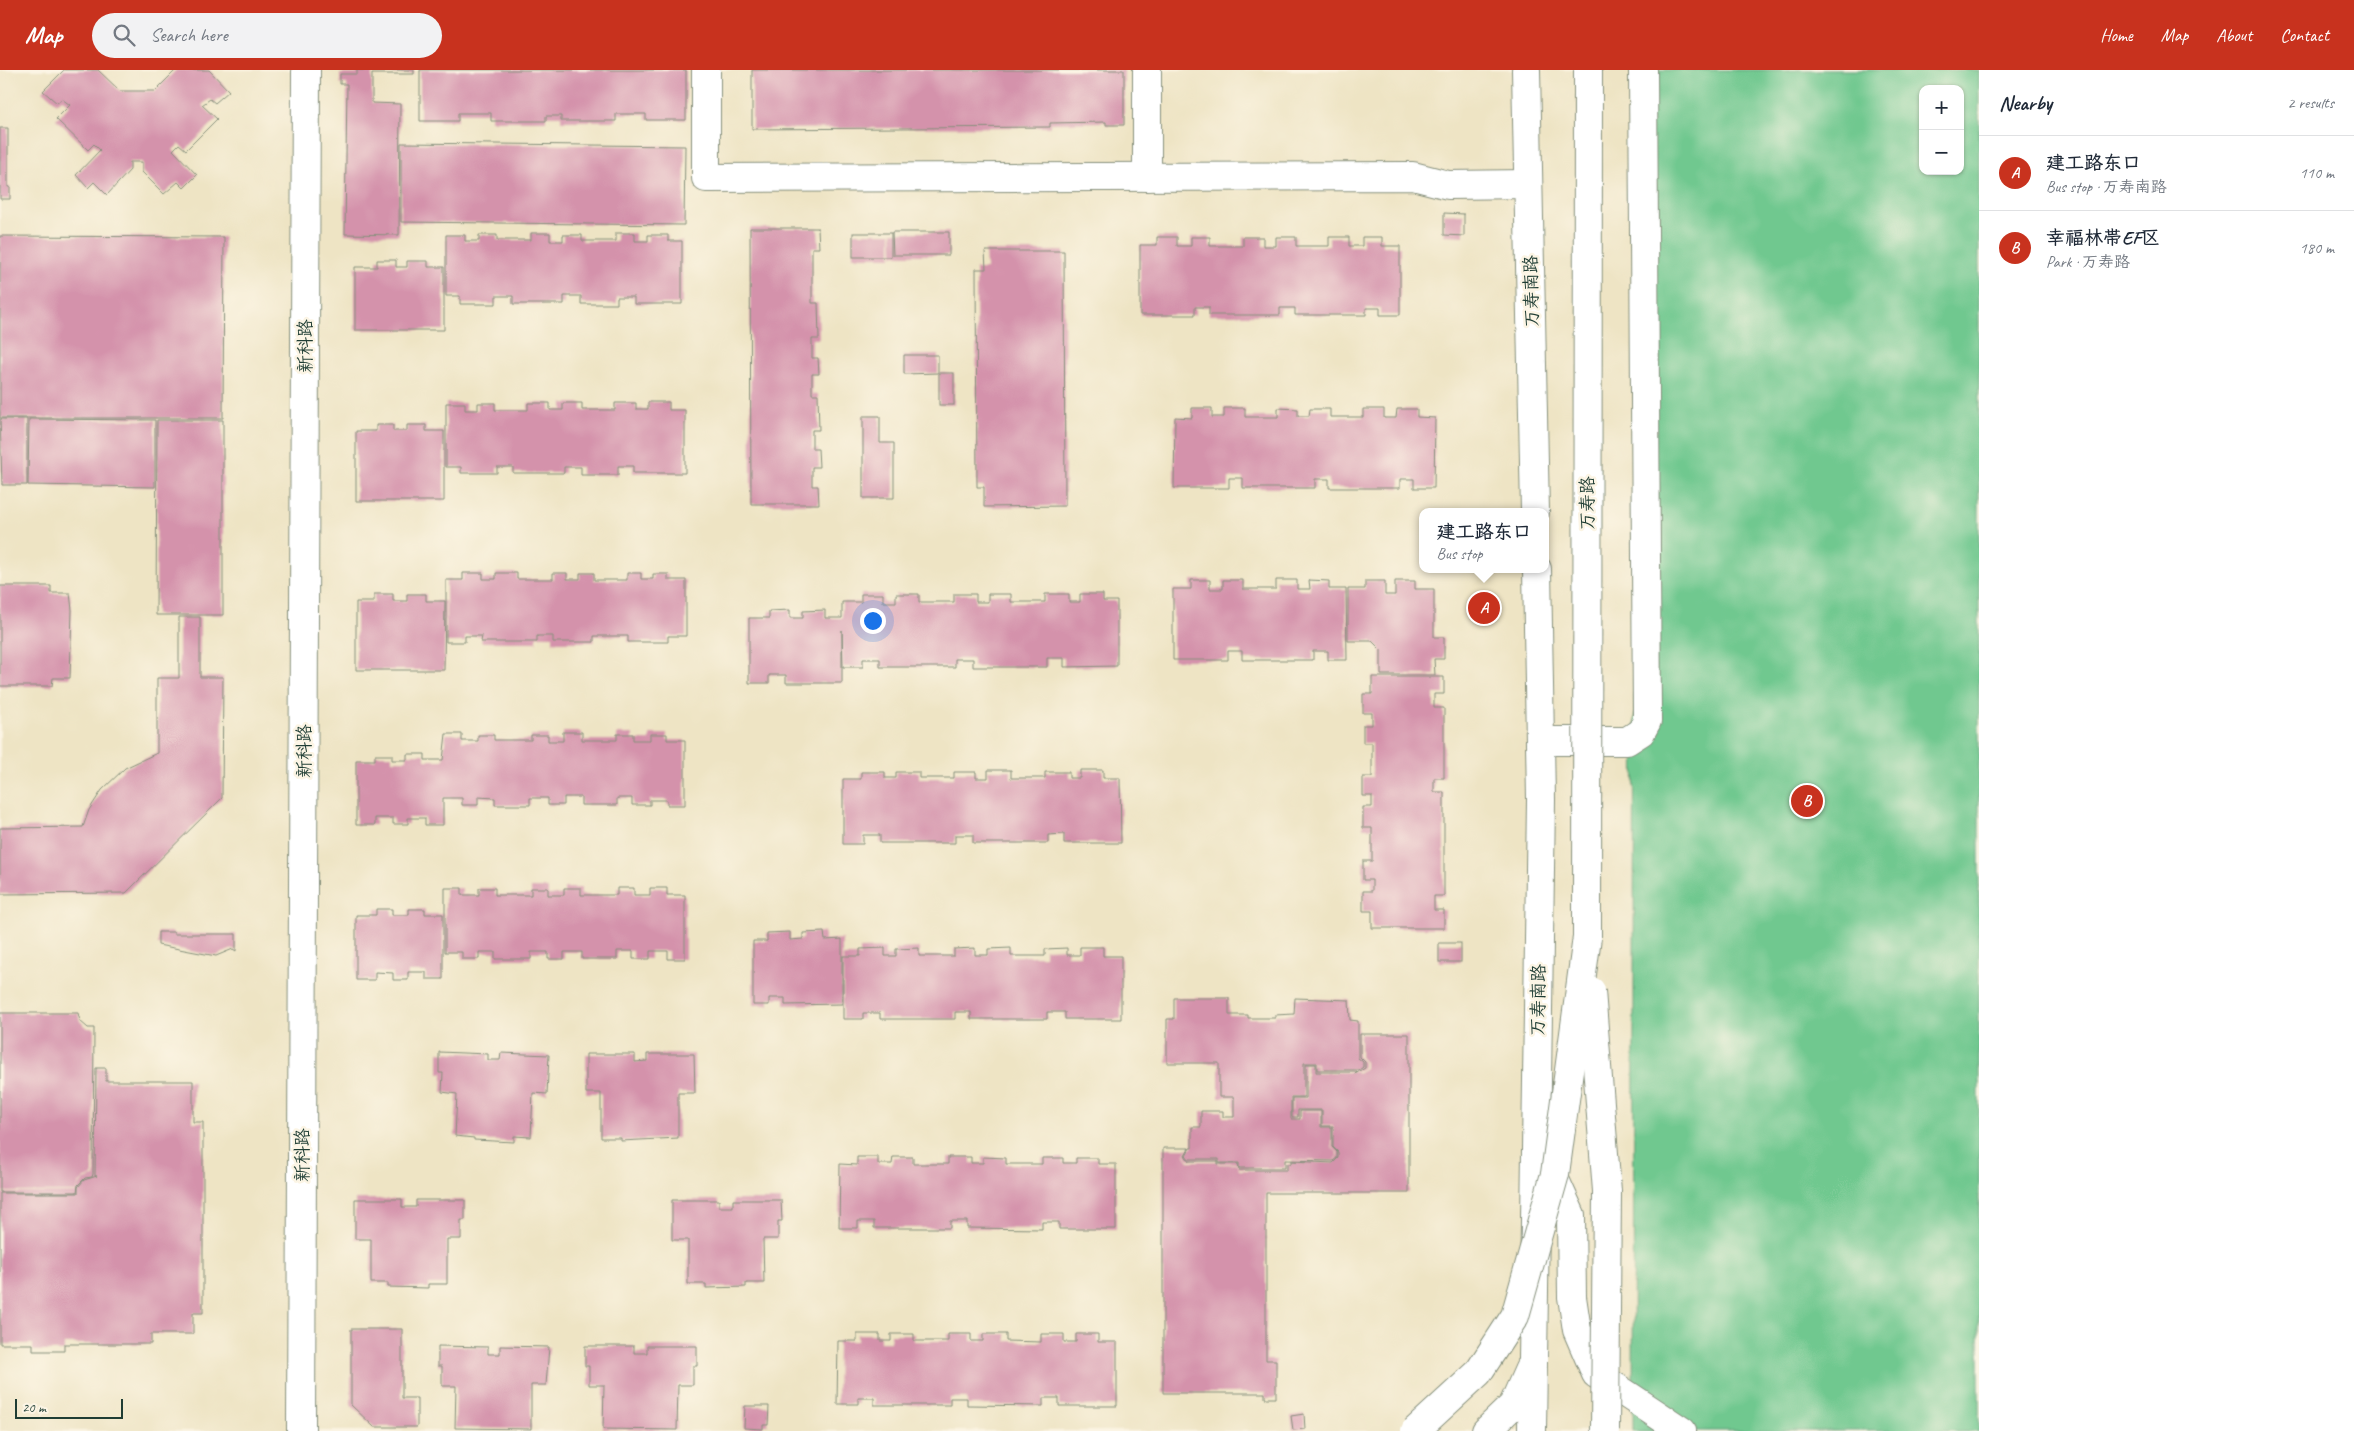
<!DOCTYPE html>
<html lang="en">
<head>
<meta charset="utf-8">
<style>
  body { margin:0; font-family:Caveat,"LXGW WenKai TC",sans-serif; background:#f2f2f3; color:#1f2937 }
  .controls { position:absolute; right:15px; top:15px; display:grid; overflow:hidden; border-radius:10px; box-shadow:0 1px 4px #0004 }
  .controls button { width:45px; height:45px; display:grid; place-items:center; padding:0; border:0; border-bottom:1px solid #e0e1e3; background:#fff; color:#1f2937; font:25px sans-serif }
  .scale { position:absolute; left:15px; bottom:12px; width:108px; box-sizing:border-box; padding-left:5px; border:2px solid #1f3d34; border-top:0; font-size:14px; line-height:18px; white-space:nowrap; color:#1f3d34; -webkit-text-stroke:4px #fcf5e5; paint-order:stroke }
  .you { position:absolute; left:872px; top:550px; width:18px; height:18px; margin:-12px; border:4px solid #fff; border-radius:50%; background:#1a73e8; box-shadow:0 0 0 8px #1a73e833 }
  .badge { display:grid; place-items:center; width:32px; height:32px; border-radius:50%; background:#c8321e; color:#fff; font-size:16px; font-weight:700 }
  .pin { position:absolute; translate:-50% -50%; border:2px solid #fff; box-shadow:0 1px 5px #0006 }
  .popup { position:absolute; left:1419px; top:438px; width:130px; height:65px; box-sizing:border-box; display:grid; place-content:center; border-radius:10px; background:#fff; filter:drop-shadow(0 1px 4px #0005); font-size:16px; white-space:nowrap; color:#747a83 }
  .popup b { font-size:19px; color:#1f2937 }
  .popup::after { content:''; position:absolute; left:50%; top:100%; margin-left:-10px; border:10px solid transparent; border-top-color:#fff }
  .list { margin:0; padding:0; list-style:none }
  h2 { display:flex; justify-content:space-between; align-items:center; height:65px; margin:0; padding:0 20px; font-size:21px }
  h2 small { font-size:16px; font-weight:400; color:#747a83 }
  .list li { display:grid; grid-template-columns:32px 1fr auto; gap:15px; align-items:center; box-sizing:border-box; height:75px; padding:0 20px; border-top:1px solid #e0e1e3 }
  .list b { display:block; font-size:19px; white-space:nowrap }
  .list p { margin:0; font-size:16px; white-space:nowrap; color:#747a83 }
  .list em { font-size:16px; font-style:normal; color:#747a83 }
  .icon { flex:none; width:28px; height:28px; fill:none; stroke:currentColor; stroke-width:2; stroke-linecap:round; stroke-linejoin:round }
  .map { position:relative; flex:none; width:1979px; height:1361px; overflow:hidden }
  header { display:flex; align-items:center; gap:30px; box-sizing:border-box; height:70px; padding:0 25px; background:#c8321e; color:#fff }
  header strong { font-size:24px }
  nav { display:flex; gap:28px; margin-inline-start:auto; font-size:18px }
  .search { width:350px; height:45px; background:#f2f2f3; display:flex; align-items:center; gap:12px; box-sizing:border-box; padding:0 18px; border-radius:28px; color:#747a83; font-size:19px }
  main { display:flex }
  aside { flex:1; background:#fff }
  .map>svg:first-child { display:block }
  .green { fill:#6fc88f; stroke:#478262; fill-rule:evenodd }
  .building { fill:#d492ab }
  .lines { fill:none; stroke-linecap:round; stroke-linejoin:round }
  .minor-casing { stroke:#86907c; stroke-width:30 }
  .tertiary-casing { stroke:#86907c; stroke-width:30 }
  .secondary-casing { stroke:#86907c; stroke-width:30 }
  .minor { stroke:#fff; stroke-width:28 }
  .tertiary { stroke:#fff; stroke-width:28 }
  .secondary { stroke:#fff; stroke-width:28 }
  .primary-bridge-casing { stroke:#86907c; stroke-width:30; stroke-linecap:butt }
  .trunk-bridge-casing { stroke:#86907c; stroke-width:30; stroke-linecap:butt }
  .primary-bridge { stroke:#fff; stroke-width:28 }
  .trunk-bridge { stroke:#fff; stroke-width:28 }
  .labels { text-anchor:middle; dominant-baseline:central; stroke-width:5; stroke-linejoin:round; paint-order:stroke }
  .street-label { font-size:18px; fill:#1f3d34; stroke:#fcf5e5 }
</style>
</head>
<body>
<header>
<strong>Map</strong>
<div class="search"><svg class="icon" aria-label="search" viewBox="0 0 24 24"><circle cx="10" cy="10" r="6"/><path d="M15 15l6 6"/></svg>Search here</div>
<nav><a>Home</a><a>Map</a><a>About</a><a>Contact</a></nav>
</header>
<main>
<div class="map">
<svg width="1979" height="1361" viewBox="0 0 1979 1361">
  <rect width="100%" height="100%" fill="#fcf5e5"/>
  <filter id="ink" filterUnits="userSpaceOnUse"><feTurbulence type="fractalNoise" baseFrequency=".02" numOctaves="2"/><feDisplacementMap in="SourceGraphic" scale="10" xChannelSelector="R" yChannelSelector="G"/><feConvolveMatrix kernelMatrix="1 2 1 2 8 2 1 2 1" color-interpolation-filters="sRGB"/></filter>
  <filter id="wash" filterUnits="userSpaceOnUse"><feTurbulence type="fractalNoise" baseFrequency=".0096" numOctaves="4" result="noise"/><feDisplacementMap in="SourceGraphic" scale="20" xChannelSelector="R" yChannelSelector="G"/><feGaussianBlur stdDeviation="1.12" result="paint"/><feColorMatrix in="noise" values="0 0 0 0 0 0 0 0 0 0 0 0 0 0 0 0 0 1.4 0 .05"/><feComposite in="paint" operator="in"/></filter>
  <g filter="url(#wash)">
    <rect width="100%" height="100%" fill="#eee4c4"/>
    <path class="green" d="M1636 0H1979V1361H1633ZM1923 19H1960V101H1923Z"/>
    <g id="blocks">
      <g class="building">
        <polygon points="64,0 98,0 120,21 155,21 176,0 209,0 229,21 215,33 210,29 202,35 217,49 186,80 179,74 173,80 197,105 184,118 178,112 164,124 142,102 142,92 130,92 130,100 107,125 94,112 88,118 76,105 100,80 94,74 88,80 56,49 70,35 62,29 57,33 43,21"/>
        <polygon points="357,0 414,0 414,4 372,4 372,33 400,34 399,165 345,164 347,14 340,14 340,4 357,4"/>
        <polygon points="420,0 686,0 686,50 646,50 646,44 616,44 616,51 561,51 561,46 546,46 546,51 491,51 491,43 458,43 458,51 420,51"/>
        <polygon points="752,0 1124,0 1124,55 1106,55 1106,52 1050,53 1050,57 752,59"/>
        <polygon points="0,58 8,58 8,117 10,117 10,129 0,129"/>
        <polygon points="401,73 685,76 684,155 401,152"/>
        <polygon points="1444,143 1464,144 1464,166 1444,165"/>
        <polygon points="750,158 818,158 819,178 812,178 812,233 818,233 819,269 812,269 812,288 818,288 819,304 812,304 812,324 818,324 819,360 812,360 812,379 818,379 819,397 812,397 812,416 818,416 819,434 751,434"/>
        <polygon points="892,162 949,162 949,185 893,185"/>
        <polygon points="531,163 550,163 550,171 563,171 563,165 582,165 582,171 616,171 616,163 635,163 635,171 648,171 648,165 668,165 668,171 682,171 682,234 634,234 634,227 617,227 617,234 581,234 581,226 564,226 564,234 513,234 513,226 496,226 496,234 460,234 460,226 446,226 446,165 465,165 465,171 479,171 479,165 497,165 497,170 531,170"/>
        <rect x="853" y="163" width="38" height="24"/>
        <polygon points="0,166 224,167 223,348 0,348"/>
        <polygon points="1157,167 1177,167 1177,176 1191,176 1191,167 1210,167 1210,176 1243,176 1243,167 1263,167 1263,176 1276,176 1276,167 1296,167 1296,176 1329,176 1329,167 1349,167 1349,176 1362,176 1362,167 1382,167 1382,176 1400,176 1400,245 1380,245 1380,238 1366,238 1366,245 1295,245 1295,238 1280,238 1280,245 1209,245 1209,237 1195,237 1195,245 1140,245 1140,175 1157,175"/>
        <polygon points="985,181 1064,181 1065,436 984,437 984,417 977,417 976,199 986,199"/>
        <polygon points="377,190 396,190 396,197 407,197 407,191 428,191 428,197 444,197 444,260 355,260 355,197 377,197"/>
        <polygon points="904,285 938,285 938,303 904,304"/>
        <rect x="939" y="303" width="15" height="32"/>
        <polygon points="648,332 669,332 669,340 685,340 685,403 633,403 633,396 618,396 618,405 581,405 581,397 564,397 564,403 513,403 513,397 497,397 497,403 461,403 461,397 446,397 446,333 465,333 465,340 478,340 478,333 495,333 495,340 528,340 528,333 550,333 550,340 563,340 563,333 582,333 582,340 615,340 615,333 636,333 636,339 648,339"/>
        <polygon points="1192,338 1212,338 1212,347 1224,347 1224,338 1245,338 1245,347 1278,347 1278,338 1298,339 1298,346 1309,346 1310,339 1330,339 1330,347 1363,347 1363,339 1384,339 1384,348 1396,348 1397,339 1417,339 1417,347 1435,348 1434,418 1414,418 1414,409 1400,409 1400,418 1329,418 1329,409 1315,409 1315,418 1243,418 1243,408 1229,408 1229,418 1174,418 1175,347 1192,348"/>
        <polygon points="863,346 880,346 880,373 894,373 894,428 863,428"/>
        <polygon points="0,349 27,349 27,415 2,415"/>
        <polygon points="29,349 155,350 155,417 28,415"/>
        <polygon points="157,350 223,350 223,545 156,545"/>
        <polygon points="376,355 393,355 393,361 407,361 407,355 426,355 426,361 444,361 444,431 356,431 356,361 376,361"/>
        <polygon points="463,503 483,503 483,509 496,509 496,503 517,503 517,509 553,509 553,503 567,503 567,509 580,509 580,503 594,503 594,510 627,510 627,503 641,503 641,509 653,509 653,504 668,504 668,510 686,510 686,566 668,566 668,572 628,572 628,566 594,566 594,572 553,572 553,566 537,566 537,572 481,572 482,566 465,566 465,572 446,572 446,510 463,510"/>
        <polygon points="1191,510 1210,510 1210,519 1223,519 1223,510 1243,510 1243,519 1276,519 1276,510 1297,510 1297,519 1310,519 1309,510 1329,511 1329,519 1346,519 1347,590 1328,590 1328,581 1313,581 1313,590 1242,590 1242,581 1228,581 1228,590 1173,590 1173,519 1191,519"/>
        <polygon points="1365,511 1385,511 1385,525 1395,525 1395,511 1415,511 1415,519 1434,519 1434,567 1444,567 1444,589 1434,589 1435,605 1381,605 1381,580 1372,571 1348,571 1348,519 1365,519"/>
        <polygon points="0,516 51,516 51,523 70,523 72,540 70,608 53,608 52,616 0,616"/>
        <polygon points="374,524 393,524 393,531 407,531 407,524 426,524 426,531 445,531 444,600 356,600 356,532 374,532"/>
        <polygon points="861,524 883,524 883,532 896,532 896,524 919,524 919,532 954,532 954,524 976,524 976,532 988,532 988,524 1011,524 1011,532 1045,532 1045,524 1069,524 1069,532 1080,532 1080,524 1103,524 1103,531 1117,531 1117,596 1064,597 1064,588 1047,588 1047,597 973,597 973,589 955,589 955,597 880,597 880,589 863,589 863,597 843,597 842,560 842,613 786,613 786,605 769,605 769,613 749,613 749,548 769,548 769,541 790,540 790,548 803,548 803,541 825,540 825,548 842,548 842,532 861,532"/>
        <polygon points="179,547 200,547 200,607 223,607 222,728 126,823 0,824 0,758 83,757 89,740 102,720 125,698 157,683 157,608 179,608"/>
        <polygon points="1372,607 1444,607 1444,624 1434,624 1434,638 1444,638 1444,708 1434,708 1434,722 1444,722 1444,826 1434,826 1434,840 1444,840 1444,858 1372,858 1372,841 1363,841 1363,821 1372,821 1372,810 1363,810 1363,791 1372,791 1372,758 1363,758 1363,737 1372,737 1372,726 1363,726 1363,707 1372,707 1372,673 1363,673 1363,655 1372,655 1372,643 1363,643 1363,624 1372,624"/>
        <polygon points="563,662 582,662 582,670 617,670 617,664 633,664 633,670 650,670 650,664 667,664 667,670 685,670 685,735 667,735 667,730 650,730 650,735 632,735 632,728 617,728 617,735 581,735 581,727 564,727 564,735 548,735 548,728 530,728 530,735 495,735 495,728 478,727 478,735 462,735 462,728 443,728 443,755 425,755 425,748 408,748 408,754 393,754 393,748 375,748 375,755 356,755 356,690 375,690 375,685 392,685 392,690 407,690 407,684 425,684 425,690 443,690 446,664 462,664 462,671 478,671 478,665 494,665 494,670 531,670 531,665 548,665 548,671 563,671"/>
        <polygon points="988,700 1011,700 1011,708 1045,708 1045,702 1069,702 1069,708 1080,708 1080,700 1103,700 1103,708 1120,708 1121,773 1064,773 1064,764 1048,765 1048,773 973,773 973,765 955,765 955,773 880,773 880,765 863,765 863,774 843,774 843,709 861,709 861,702 885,702 885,708 896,708 896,702 919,702 919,708 954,708 954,702 976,702 976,708 988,708"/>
        <polygon points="445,818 462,818 462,825 479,825 479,818 495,818 495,825 531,825 531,818 548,818 548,825 564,825 564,818 581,818 581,825 617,825 617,818 634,818 634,825 650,825 650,818 667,818 667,825 685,825 685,889 668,889 668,881 650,881 650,889 633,889 633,881 617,881 617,889 582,889 582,882 564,882 564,889 548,889 548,882 531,882 531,889 495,889 495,882 479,882 479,889 462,889 462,882 445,882"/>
        <polygon points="376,839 392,839 392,845 409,845 409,839 425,839 425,844 443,844 443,909 426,909 426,902 408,902 408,910 393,910 393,903 375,902 375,910 356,910 356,845 376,845"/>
        <polygon points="158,862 174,862 174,864 236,864 236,881 233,879 216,886 158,875"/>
        <polygon points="790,862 790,870 803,869 803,863 824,862 825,870 842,869 842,934 785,935 785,928 769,928 769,935 753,935 753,871 767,871 767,863"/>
        <rect x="1439" y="873" width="22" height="19"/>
        <polygon points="1080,877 1103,877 1103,886 1121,886 1121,949 1065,949 1065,942 1047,942 1047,949 971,949 971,942 955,942 955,949 880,949 880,943 863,943 863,949 843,949 843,886 860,886 860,879 885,878 885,886 896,886 896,879 919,878 919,886 954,886 954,879 975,878 975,885 988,885 988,879 1011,878 1011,886 1045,886 1045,879 1067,878 1067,885 1080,885"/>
        <polygon points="1174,928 1229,928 1229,945 1248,945 1248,948 1275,948 1275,945 1294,944 1295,928 1349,930 1350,950 1358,951 1358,988 1363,992 1363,997 1359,1000 1317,1000 1317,993 1304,993 1304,1027 1291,1027 1291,1049 1300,1049 1300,1041 1321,1041 1321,1057 1332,1057 1332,1077 1337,1082 1337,1088 1333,1091 1285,1090 1285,1098 1239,1098 1239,1093 1219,1093 1219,1089 1189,1089 1186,1085 1190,1078 1192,1078 1192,1057 1201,1057 1201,1041 1223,1041 1223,1047 1234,1047 1234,1027 1219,1027 1219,993 1167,993 1167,949 1174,949"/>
        <polygon points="0,943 78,943 80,951 88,958 94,958 93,1104 92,1107 85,1108 78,1115 77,1122 0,1122"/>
        <polygon points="1360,964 1409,964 1409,1123 1266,1123 1266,1290 1276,1290 1276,1328 1265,1328 1265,1323 1163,1323 1163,1078 1189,1078 1185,1085 1189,1091 1218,1091 1218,1094 1238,1094 1239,1100 1287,1100 1287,1094 1291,1094 1291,1091 1333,1093 1338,1088 1338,1082 1333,1077 1333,1056 1322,1056 1322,1040 1298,1040 1298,1047 1292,1047 1292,1028 1306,1028 1306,994 1316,994 1316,1002 1357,1002 1355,1004 1365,998 1365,992 1360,987"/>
        <polygon points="439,982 488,984 488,990 500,990 501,983 549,985 547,1024 533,1023 531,1067 514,1066 514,1072 474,1070 474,1068 455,1066 457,1024 442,1022 443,1003 439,1003"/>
        <polygon points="586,984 635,984 635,992 647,991 647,984 694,984 695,1023 678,1023 678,1068 621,1071 621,1068 601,1068 601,1023 586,1023"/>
        <polygon points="96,998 106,998 106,1011 193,1011 193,1052 203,1052 203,1243 193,1243 193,1264 151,1264 151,1274 64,1274 64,1281 33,1281 33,1274 0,1274 0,1123 78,1123 78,1117 84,1110 97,1106 95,1106"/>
        <polygon points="857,1087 878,1087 878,1094 892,1094 893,1087 913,1087 913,1094 948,1094 948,1087 971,1087 971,1093 983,1093 983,1087 1006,1088 1006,1094 1042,1094 1042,1088 1063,1088 1063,1093 1076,1093 1076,1088 1098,1088 1098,1094 1116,1094 1116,1159 1059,1159 1059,1152 1042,1152 1042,1159 967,1158 967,1151 950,1151 950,1158 874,1158 874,1151 858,1151 858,1158 839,1158 840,1094 857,1095"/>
        <polygon points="355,1129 402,1129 402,1137 416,1137 416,1130 465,1130 465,1150 461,1150 461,1169 447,1169 447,1214 428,1214 428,1218 388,1217 388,1213 371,1213 371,1169 355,1169"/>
        <polygon points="672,1130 719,1130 719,1137 733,1137 733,1130 781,1130 782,1151 778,1151 778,1169 763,1169 764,1213 746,1213 746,1217 706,1218 706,1214 688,1214 688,1170 672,1170"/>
        <polygon points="351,1259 402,1259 402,1328 417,1328 417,1357 374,1357 351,1335"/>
        <polygon points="857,1264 880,1264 880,1271 891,1271 891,1264 914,1264 914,1271 948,1271 948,1264 971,1264 971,1271 983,1271 983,1264 1006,1264 1006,1271 1041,1272 1041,1264 1064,1264 1064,1272 1076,1272 1076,1264 1098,1264 1098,1272 1117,1272 1117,1336 1059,1336 1059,1328 1043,1328 1043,1336 967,1335 967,1328 950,1328 950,1335 874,1335 874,1328 858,1328 858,1334 837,1334 838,1271 857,1271"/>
        <polygon points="438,1276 488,1277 488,1284 500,1284 500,1276 549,1277 546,1315 531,1315 531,1359 455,1358 456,1316 442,1316 442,1296 438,1296"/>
        <polygon points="585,1276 634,1276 634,1283 647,1283 647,1276 697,1276 697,1296 693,1296 693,1315 678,1315 677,1360 603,1359 604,1315 589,1315 589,1296 585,1296"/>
        <polygon points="745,1336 769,1336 768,1355 763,1355 763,1359 744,1358"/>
        <polygon points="1304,1344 1305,1359 1293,1360 1291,1346"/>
      </g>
    </g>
  </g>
  <g filter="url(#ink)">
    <use href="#blocks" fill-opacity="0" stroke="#86907c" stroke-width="1"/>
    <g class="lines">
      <defs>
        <g id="minor">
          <polyline points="706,0 706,108 1413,106 1448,115 1528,114"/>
          <polyline points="1147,0 1147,107"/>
        </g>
        <polyline id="tertiary" points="301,1361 306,0"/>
        <g id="secondary">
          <polyline points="1526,0 1535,442"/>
          <polyline points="1540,671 1627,671 1641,662 1647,651 1643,0"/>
          <polyline points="1547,1092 1571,1145 1572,1227 1577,1260 1596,1304 1682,1361"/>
          <polyline points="1486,1361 1513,1335 1529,1299"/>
          <polyline points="1532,1361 1541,730 1537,499"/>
        </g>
      </defs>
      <use href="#minor" class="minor-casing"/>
      <use href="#tertiary" class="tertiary-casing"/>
      <use href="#secondary" class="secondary-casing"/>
      <use href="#minor" class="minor"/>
      <use href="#tertiary" class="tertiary"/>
      <use href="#secondary" class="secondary"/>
      <defs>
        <polyline id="primary-bridge" points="1587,867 1588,0"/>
        <g id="trunk-bridge">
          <polyline points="1591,921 1607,1121 1605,1361"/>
          <polyline points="1415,1361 1478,1303 1515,1246 1555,1104 1587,867"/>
        </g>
      </defs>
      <use href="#primary-bridge" class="primary-bridge-casing"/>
      <use href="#trunk-bridge" class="trunk-bridge-casing"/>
      <use href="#primary-bridge" class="primary-bridge"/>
      <use href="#trunk-bridge" class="trunk-bridge"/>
    </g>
  </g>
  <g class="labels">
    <g class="street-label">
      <text transform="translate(1531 221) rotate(-91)">万寿南路</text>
      <text transform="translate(305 276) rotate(-90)">新科路</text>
      <text transform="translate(1587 433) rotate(-90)">万寿路</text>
      <text transform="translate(304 681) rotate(-90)">新科路</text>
      <text transform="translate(1538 930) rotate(-89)">万寿南路</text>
      <text transform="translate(302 1085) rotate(-90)">新科路</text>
    </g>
  </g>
</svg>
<div class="controls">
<button>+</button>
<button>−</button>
</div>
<div class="scale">20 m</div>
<div class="you"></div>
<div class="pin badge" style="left:1484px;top:538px">A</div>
<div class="popup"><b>建工路东口</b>Bus stop</div>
<div class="pin badge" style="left:1807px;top:731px">B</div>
</div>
<aside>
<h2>Nearby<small>2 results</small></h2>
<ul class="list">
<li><span class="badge">A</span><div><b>建工路东口</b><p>Bus stop · 万寿南路</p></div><em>110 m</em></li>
<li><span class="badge">B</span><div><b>幸福林带EF区</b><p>Park · 万寿路</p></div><em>180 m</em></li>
</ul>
</aside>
</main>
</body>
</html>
